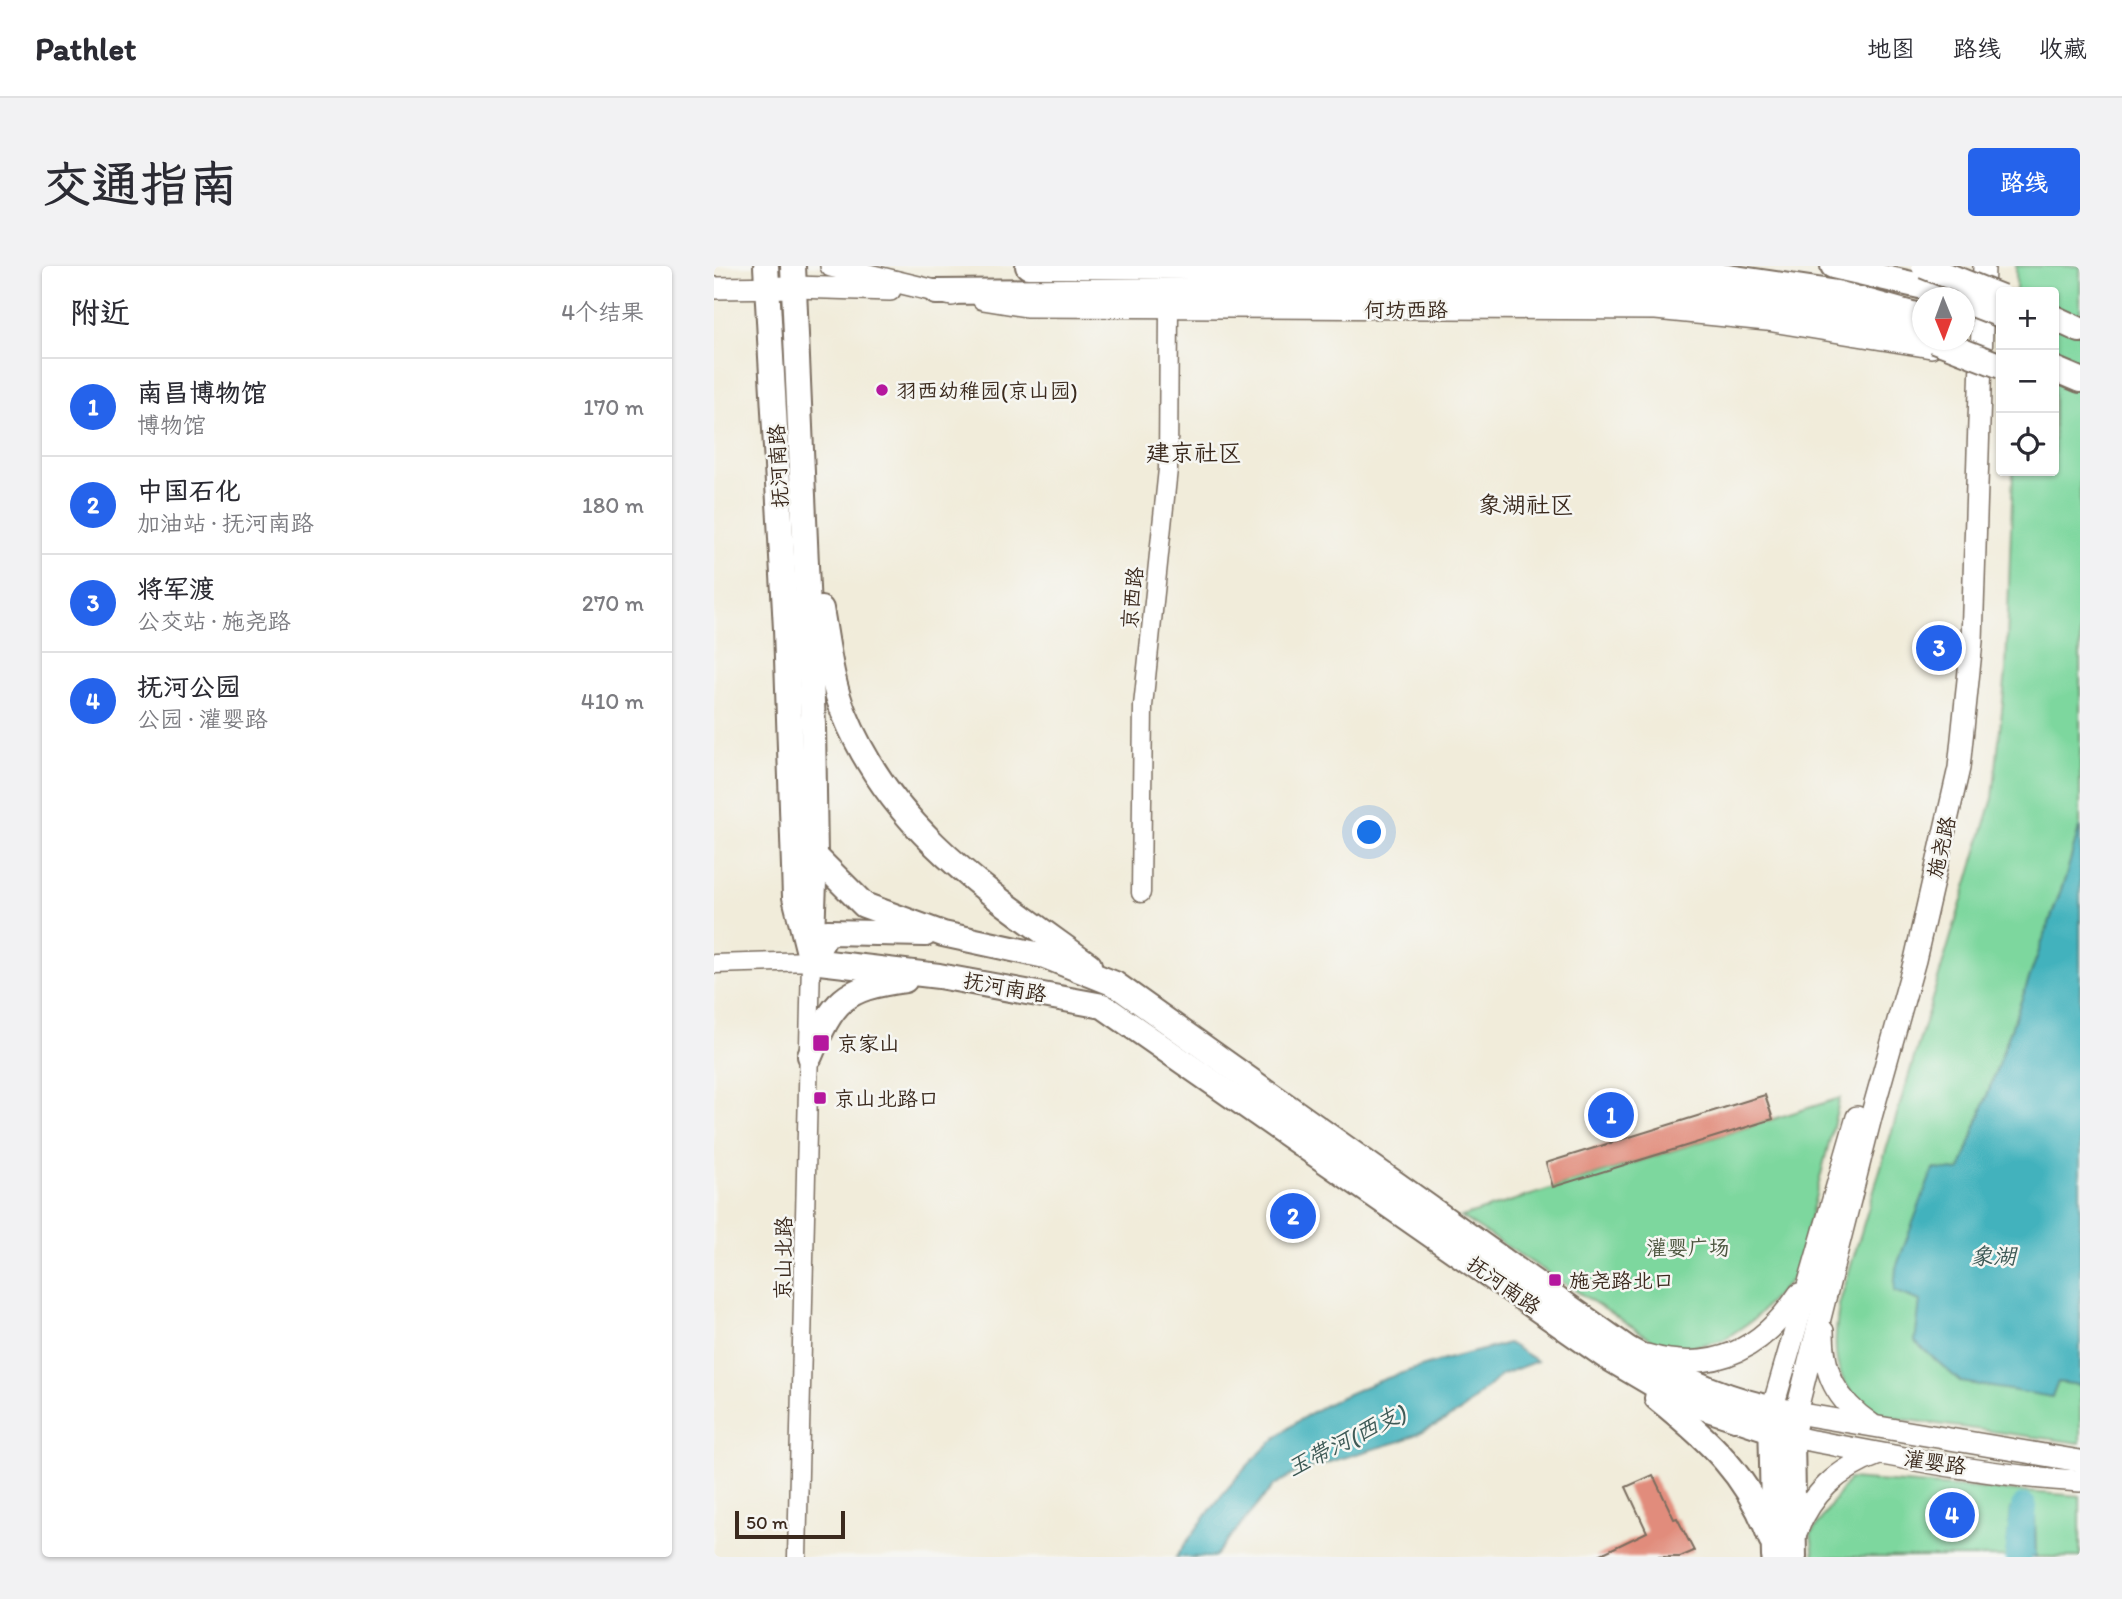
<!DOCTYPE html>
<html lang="zh">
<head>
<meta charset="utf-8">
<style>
  body { margin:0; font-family:Itim,"LXGW WenKai TC",sans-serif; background:#f2f2f3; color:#2b2b33 }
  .controls { position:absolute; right:21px; top:21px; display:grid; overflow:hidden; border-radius:7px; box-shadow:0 2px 5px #0004 }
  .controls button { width:63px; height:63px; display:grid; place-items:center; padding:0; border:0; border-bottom:2px solid #e1e1e2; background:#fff; color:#2b2b33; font:35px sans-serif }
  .compass { position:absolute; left:1198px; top:21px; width:63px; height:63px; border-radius:50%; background:#fff; box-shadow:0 2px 5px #0004; rotate:179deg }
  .scale { position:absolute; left:21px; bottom:18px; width:110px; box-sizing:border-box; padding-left:7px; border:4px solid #3b2a1e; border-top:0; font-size:19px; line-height:24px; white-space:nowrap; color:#3b2a1e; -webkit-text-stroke:5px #f6f6f2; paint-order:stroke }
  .you { position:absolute; left:656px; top:567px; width:24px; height:24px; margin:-18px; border:5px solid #fff; border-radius:50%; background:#1a73e8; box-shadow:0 0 0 10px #1a73e833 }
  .badge { display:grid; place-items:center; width:46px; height:46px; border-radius:50%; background:#2563eb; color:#fff; font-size:23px; font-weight:700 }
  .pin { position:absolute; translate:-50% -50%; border:4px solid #fff; box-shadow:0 2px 7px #0006 }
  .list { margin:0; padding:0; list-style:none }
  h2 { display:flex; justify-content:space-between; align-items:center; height:91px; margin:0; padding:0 28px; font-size:30px }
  h2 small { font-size:23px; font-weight:400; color:#7c7c81 }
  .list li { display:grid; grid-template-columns:46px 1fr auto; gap:21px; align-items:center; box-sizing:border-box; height:98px; padding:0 28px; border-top:2px solid #e1e1e2 }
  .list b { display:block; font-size:26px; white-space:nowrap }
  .list p { margin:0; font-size:23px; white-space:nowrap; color:#7c7c81 }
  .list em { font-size:23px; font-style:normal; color:#7c7c81 }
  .icon { flex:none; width:38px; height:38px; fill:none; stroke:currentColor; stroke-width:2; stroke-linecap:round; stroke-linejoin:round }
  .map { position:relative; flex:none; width:1366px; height:1291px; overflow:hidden; border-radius:7px }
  header { display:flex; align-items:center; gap:42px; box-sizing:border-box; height:98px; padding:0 35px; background:#fff; border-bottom:2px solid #e1e1e2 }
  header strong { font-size:33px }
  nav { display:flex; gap:38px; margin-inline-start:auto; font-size:24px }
  .intro { display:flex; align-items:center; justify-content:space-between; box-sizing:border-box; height:168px; padding:0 42px }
  h1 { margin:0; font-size:49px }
  .button { padding:18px 32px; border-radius:7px; background:#2563eb; color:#fff; font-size:24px; font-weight:700 }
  main { display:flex; gap:42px; padding:0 42px }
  aside { flex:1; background:#fff; border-radius:7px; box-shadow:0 2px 5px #0004 }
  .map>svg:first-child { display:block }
  .green { fill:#7dd79e; stroke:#5c805e; stroke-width:2 }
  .water { fill:#43b2bd; stroke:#3f6e6e; stroke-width:2 }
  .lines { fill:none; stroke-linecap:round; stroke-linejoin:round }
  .river { stroke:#43b2bd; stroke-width:26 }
  .building { fill:#e18c7c }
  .minor-casing { stroke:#7b6e60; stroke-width:21 }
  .major-casing { stroke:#7b6e60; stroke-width:24 }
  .highway-casing { stroke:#7b6e60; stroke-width:28 }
  .minor { stroke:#fff; stroke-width:18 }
  .major { stroke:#fff; stroke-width:21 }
  .highway { stroke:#fff; stroke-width:24 }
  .highway-bridge-casing { stroke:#7b6e60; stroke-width:28; stroke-linecap:butt }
  .highway-bridge { stroke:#fff; stroke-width:24 }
  .poi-dot { fill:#b5179e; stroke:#f6f6f2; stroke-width:2.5 }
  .labels { text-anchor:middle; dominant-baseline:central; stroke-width:5; stroke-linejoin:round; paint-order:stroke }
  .street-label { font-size:21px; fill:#3b2a1e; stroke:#f6f6f2 }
  .poi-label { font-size:21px; fill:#3b2a1e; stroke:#f6f6f2; text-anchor:start }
  .park-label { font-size:21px; fill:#4c553e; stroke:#f6f6f2 }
  .water-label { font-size:23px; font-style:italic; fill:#3e5a56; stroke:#f6f6f2 }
  .quarter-label { font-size:24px; fill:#3b2a1e; stroke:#f6f6f2 }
</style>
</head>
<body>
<header>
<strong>Pathlet</strong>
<nav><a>地图</a><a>路线</a><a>收藏</a></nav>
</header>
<div class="intro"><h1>交通指南</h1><a class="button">路线</a></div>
<main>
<aside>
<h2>附近<small>4个结果</small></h2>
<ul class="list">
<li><span class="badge">1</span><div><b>南昌博物馆</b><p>博物馆</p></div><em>170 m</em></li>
<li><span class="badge">2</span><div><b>中国石化</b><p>加油站 · 抚河南路</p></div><em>180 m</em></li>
<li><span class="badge">3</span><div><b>将军渡</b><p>公交站 · 施尧路</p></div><em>270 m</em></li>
<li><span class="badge">4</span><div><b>抚河公园</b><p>公园 · 灌婴路</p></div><em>410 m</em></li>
</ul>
</aside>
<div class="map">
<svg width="1366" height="1291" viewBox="0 0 1366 1291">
  <rect width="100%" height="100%" fill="#f6f6f2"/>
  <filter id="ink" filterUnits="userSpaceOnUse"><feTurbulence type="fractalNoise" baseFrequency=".0143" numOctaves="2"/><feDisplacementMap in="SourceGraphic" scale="14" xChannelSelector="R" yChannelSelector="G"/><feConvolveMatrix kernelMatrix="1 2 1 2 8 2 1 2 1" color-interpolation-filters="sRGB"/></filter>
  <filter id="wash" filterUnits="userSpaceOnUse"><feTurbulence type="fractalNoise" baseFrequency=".00686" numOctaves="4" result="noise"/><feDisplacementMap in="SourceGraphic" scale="28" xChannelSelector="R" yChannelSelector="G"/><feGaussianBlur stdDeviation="1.57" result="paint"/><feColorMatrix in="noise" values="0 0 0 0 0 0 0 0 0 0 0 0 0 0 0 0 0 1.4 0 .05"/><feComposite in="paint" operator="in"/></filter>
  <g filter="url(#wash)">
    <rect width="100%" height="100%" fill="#f1ecda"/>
    <g class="green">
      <path d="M1302 0H1366V559L1352 610 1246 905 1219 903 1206 1035 1307 1124 1338 1131 1344 1116 1366 1119V1177L1164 1150C1118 1117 1118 1092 1125 1039L1279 532 1292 405 1299 205H1340V26H1302Z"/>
      <polygon points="1126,832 1082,1009 1040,1053 1009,1074 982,1080 948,1080 747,951"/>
      <polygon points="1135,1213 1366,1230 1366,1291 1100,1291 1097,1268"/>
    </g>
    <g class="water">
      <polygon points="1366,559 1366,1119 1344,1116 1338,1131 1247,1116 1201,1076 1206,1035 1180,1025 1182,1002 1219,903 1246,905 1352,610"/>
      <path d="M794 1077 823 1095 787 1109 746 1146 720 1160 687 1175 585 1205 559 1220 500 1291H462C492 1249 523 1206 562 1172 604 1135 674 1110 727 1095 749 1088 772 1084 794 1077Z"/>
      <polygon points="1297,1243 1321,1248 1322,1291 1292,1291"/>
    </g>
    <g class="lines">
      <polyline class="river" points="1304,1291 1310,1241"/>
    </g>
    <g id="blocks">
      <g class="building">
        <polygon points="1051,829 1059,853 839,921 832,897"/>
        <polygon points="939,1209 960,1253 963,1252 980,1285 966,1291 881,1291 933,1266 912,1221"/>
      </g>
    </g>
  </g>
  <g filter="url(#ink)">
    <use href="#blocks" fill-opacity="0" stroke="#7b6e60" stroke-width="2"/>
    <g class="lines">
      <defs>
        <g id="minor">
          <polyline points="427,627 429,440 454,203 455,41"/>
          <polyline points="0,698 97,695 83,1291"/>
        </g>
        <g id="major">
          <polyline points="117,0 238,29"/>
          <polyline points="1270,0 1258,375 1245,502 1201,694 1157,851 1082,1147 1366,1195"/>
          <polyline points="0,22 82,21 176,24"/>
          <polyline points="269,33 312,40 942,43 1053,54 1217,81"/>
          <path d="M1109 1065C1109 1108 1122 1134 1157 1158"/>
          <path d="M933 1089C999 1108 1048 1084 1085 1028"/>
          <polyline points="1058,1144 1143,851"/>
          <path d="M1078 1171C1170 1188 1272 1210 1366 1215"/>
          <path d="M1081 1269C1097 1228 1123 1203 1165 1188"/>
        </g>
        <g id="highway">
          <polyline points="52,0 72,363 81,631 97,695 225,710 389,740 891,1090 964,1133 1078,1171"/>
          <path d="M79 0 99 459 101 590 150 639 229 668 331 690 401 718 914 1083C967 1113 1021 1138 1082 1147L1078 1171 1080 1291"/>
          <polyline points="314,0 872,1 994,8 1123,27 1209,51"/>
          <polyline points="1119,0 1219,23 1241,32"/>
          <polyline points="222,26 874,21 994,27 1119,47 1209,69"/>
          <polyline points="1340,52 1366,64"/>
          <polyline points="1340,103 1366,114"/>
          <path d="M107 343C113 376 117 416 130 447 179 567 275 626 375 699"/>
          <polyline points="101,590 97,695 114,666 211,668"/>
          <path d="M96 790C119 735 129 722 191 714"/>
          <path d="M943 1132C995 1174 1034 1209 1057 1273"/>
          <polyline points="1057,1151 1060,1291"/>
        </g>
      </defs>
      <use href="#minor" class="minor-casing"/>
      <use href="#major" class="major-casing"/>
      <use href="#highway" class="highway-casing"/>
      <use href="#minor" class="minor"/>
      <use href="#major" class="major"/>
      <use href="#highway" class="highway"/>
      <defs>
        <g id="highway-bridge">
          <polyline points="1210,0 1287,31"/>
          <polyline points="1251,35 1287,49"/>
          <polyline points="1220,74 1287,100"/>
        </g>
      </defs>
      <use href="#highway-bridge" class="highway-bridge-casing"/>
      <use href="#highway-bridge" class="highway-bridge"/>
    </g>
  </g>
  <g class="poi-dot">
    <circle cx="168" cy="124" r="7"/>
    <rect x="98" y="768" width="18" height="18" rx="3.5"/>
    <rect x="99" y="825" width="14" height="14" rx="3.5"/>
    <rect x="834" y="1007" width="14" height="14" rx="3.5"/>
  </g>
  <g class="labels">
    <g class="street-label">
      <text x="692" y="43">何坊西路</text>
      <text transform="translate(64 200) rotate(-93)">抚河南路</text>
      <text transform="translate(418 332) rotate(-84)">京西路</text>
      <text transform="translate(1227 581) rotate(-77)">施尧路</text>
      <text transform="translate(291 721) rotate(10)">抚河南路</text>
      <text transform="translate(69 992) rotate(-89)">京山北路</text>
      <text transform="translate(790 1019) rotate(35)">抚河南路</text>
      <text transform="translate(1221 1196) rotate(8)">灌婴路</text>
    </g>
    <g class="poi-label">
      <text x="182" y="124">羽西幼稚园(京山园)</text>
      <text x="123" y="777">京家山</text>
      <text x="120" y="832">京山北路口</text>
      <text x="855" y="1014">施尧路北口</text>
    </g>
    <g class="park-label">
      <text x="974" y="981">灌婴广场</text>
    </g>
    <g class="water-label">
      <text x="1279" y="990">象湖</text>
      <text transform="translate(632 1174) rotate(-27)">玉带河(西支)</text>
    </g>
    <g class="quarter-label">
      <text x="480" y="186">建京社区</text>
      <text x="812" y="238">象湖社区</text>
    </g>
  </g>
</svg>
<div class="controls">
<button>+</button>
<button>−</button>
<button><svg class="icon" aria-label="locate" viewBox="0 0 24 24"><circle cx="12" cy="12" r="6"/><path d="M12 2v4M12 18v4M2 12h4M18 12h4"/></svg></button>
</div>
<svg class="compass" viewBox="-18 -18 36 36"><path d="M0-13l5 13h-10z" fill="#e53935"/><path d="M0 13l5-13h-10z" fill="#7c7c81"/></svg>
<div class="scale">50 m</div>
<div class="you"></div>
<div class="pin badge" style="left:897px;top:849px">1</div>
<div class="pin badge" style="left:579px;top:950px">2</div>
<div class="pin badge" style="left:1225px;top:382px">3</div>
<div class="pin badge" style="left:1238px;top:1249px">4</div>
</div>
</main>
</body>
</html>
